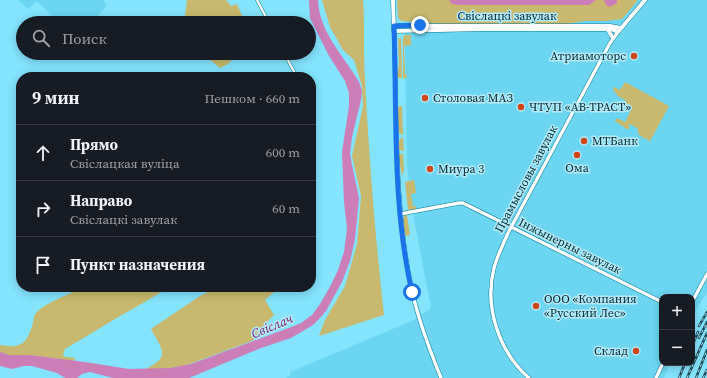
<!DOCTYPE html>
<html lang="ru">
<head>
<meta charset="utf-8">
<style>
  body { margin:0; font-family:"Source Serif 4",serif; background:#20242c; color:#f1f3f6 }
  .controls { position:absolute; right:12px; bottom:12px; display:grid; overflow:hidden; border-radius:8px; box-shadow:0 2px 10px #0003 }
  .controls button { width:36px; height:36px; display:grid; place-items:center; padding:0; border:0; border-bottom:1px solid #363941; background:#171b24; color:#f1f3f6; font:20px sans-serif }
  .stop { position:absolute; width:12px; height:12px; margin:-9px; border:3px solid #1a73e8; border-radius:50%; background:#fff }
  .stop.end { background:#1a73e8; border-color:#fff; box-shadow:0 1px 4px #0008 }
  .list { margin:0; padding:0; list-style:none }
  h2 { display:flex; justify-content:space-between; align-items:center; height:52px; margin:0; padding:0 16px; font-size:17px }
  h2 small { font-size:13px; font-weight:400; color:#9ea1a6 }
  .list li { display:grid; grid-template-columns:26px 1fr auto; gap:12px; align-items:center; box-sizing:border-box; height:56px; padding:0 16px; border-top:1px solid #363941 }
  .list b { display:block; font-size:15px; white-space:nowrap }
  .list p { margin:0; font-size:13px; white-space:nowrap; color:#9ea1a6 }
  .list em { font-size:13px; font-style:normal; color:#9ea1a6 }
  .icon { flex:none; width:22px; height:22px; fill:none; stroke:currentColor; stroke-width:2; stroke-linecap:round; stroke-linejoin:round }
  .map { position:relative; flex:none; width:707px; height:378px; overflow:hidden }
  .search { position:absolute; background:#171b24; box-shadow:0 2px 10px #0003; left:16px; top:16px; width:300px; height:44px; display:flex; align-items:center; gap:10px; box-sizing:border-box; padding:0 14px; border-radius:22px; color:#9ea1a6; font-size:15px }
  .panel { position:absolute; background:#171b24; box-shadow:0 2px 10px #0003; left:16px; top:72px; width:300px; height:220px; border-radius:16px }
  .map>svg:first-child { display:block }
  .built { fill:#6cd6f2 }
  .green { fill:#c9b96e }
  .water { fill:#cc7eb7 }
  .lines { fill:none; stroke-linecap:round; stroke-linejoin:round }
  .minor-casing { stroke:#057d95; stroke-width:3.5 }
  .tertiary-casing { stroke:#057d95; stroke-width:4.5 }
  .secondary-casing { stroke:#057d95; stroke-width:5 }
  .minor { stroke:#fff; stroke-width:2.5 }
  .tertiary { stroke:#fff; stroke-width:3.5 }
  .secondary { stroke:#fff; stroke-width:4 }
  .rail-casing { stroke:#194c59; stroke-width:2.5 }
  .rail { stroke:#b5eafa; stroke-width:1; stroke-dasharray:3; stroke-linecap:butt }
  .route { stroke:#1a73e8; stroke-width:5 }
  .poi-dot { fill:#cf4718; stroke:#b5eafa; stroke-width:1.5 }
  .labels { text-anchor:middle; dominant-baseline:central; stroke-width:3; stroke-linejoin:round; paint-order:stroke }
  .street-label { font-size:12px; fill:#002832; stroke:#b5eafa }
  .poi-label { font-size:12px; fill:#002832; stroke:#b5eafa; text-anchor:start }
  .water-label { font-size:13px; font-style:italic; fill:#751963; stroke:#b5eafa }
</style>
</head>
<body>
<div class="map">
<svg width="707" height="378" viewBox="0 0 707 378">
  <rect width="100%" height="100%" fill="#84e3fd"/>
  <g class="built">
    <polygon points="18,0 103,0 107,5 91,23 60,23 37,1 28,9"/>
    <polygon points="404,0 707,0 707,292 692,316 692,297 662,297 662,363 670,363 664,378 285,378 290,376 290,372 414,320 431,308 414,219 407,166"/>
  </g>
  <g class="green">
    <polygon points="187,0 226,0 231,6 237,4 245,23 184,23"/>
    <path d="M322 0H363C365 26 363 53 365 79 369 158 375 236 384 315L319 336 325 320 345 286 357 244 361 196 352 156 363 106 362 86 354 60 343 50 330 27Z"/>
    <polygon points="397,0 638,0 622,19 607,21 585,21 567,24 440,24 401,21 398,17"/>
    <polygon points="405,35 411,35 411,45 404,46 405,73 407,75 406,78 403,78 403,37"/>
    <polygon points="401,38 402,78 398,78 397,76 399,64 398,39"/>
    <polygon points="202,53 238,53 228,64 220,68"/>
    <polygon points="625,82 669,106 650,141 639,135 637,128 630,124 628,130 615,121 617,118 625,122 632,108 625,104 626,101 618,96 613,90 614,87 620,90"/>
    <polygon points="400,106 402,106 403,135 399,133 397,108"/>
    <polygon points="401,138 403,138 404,151 399,150 399,141"/>
    <polygon points="398,154 403,154 404,170 402,176"/>
    <polygon points="414,180 416,193 411,194 413,206 416,206 416,209 408,210 405,182"/>
    <polygon points="405,215 407,215 410,235 405,236 403,219"/>
    <path d="M88 287H169L150 299 120 316 65 349 63 355 65 357 76 358 73 361 30 355H9L0 352V345C22 349 27 343 33 323 34 318 34 314 38 311 47 303 62 297 73 292 78 291 84 290 88 287Z"/>
    <path d="M219 287H280L265 300 274 315 265 324 254 340 184 366 170 368 144 370C171 357 163 351 151 329L200 296Z"/>
  </g>
  <g class="water">
    <path d="M309 0H318C319 32 344 56 359 82L362 91 361 100 352 137 350 154 352 165 359 198 355 239 350 261 342 282 326 311 320 318 313 325 291 338 261 348 189 378H113L90 372 82 374 77 378H65L57 373 32 366H24L12 369 0 366V352L9 355H30L85 362 129 369 170 368 191 364 294 326 301 323 312 315 320 304 331 285 338 270 344 252 347 229 344 202 342 152 349 106V93L345 81 329 56 310 18Z"/>
    <polygon points="449,0 596,0 589,5 458,5 452,4"/>
    <polygon points="604,0 617,0 617,3 610,7 606,5"/>
  </g>
  <g class="lines">
    <defs>
      <g id="minor">
        <polyline points="257,0 269,23"/>
        <polyline points="284,53 297,77"/>
      </g>
      <g id="tertiary">
        <path d="M394 31C397 111 394 191 408 271 414 308 427 343 441 378"/>
        <polyline points="400,214 459,203 463,203 662,302"/>
        <polyline points="692,302 707,274"/>
        <path d="M529 378C499 352 484 307 494 268 497 256 503 245 508 233L610 43 618 32"/>
        <polyline points="656,378 663,363"/>
      </g>
      <g id="secondary">
        <polyline points="393,0 394,31 483,29 611,29 618,32 645,0"/>
        <polyline points="394,26 610,26 621,28"/>
        <polyline points="608,30 613,38"/>
      </g>
    </defs>
    <use href="#minor" class="minor-casing"/>
    <use href="#tertiary" class="tertiary-casing"/>
    <use href="#secondary" class="secondary-casing"/>
    <use href="#minor" class="minor"/>
    <use href="#tertiary" class="tertiary"/>
    <use href="#secondary" class="secondary"/>
    <defs>
      <g id="rail">
        <polyline points="699,326 707,312"/>
        <polyline points="699,338 707,322"/>
        <polyline points="692,346 698,332"/>
        <polyline points="679,378 685,363"/>
        <polyline points="687,378 707,333"/>
        <polyline points="696,378 707,350"/>
        <polyline points="703,378 707,370"/>
      </g>
    </defs>
    <use href="#rail" class="rail-casing"/>
    <use href="#rail" class="rail"/>
  </g>
  <g class="lines">
    <path class="route" d="M412 292C392 205 397 115 394 26L420 25"/>
  </g>
  <g class="poi-dot">
    <circle cx="634" cy="56" r="4"/>
    <circle cx="425" cy="98" r="4"/>
    <circle cx="521" cy="107" r="4"/>
    <circle cx="584" cy="141" r="4"/>
    <circle cx="577" cy="155" r="4"/>
    <circle cx="430" cy="169" r="4"/>
    <circle cx="536" cy="306" r="4"/>
    <circle cx="636" cy="351" r="4"/>
  </g>
  <g class="labels">
    <g class="street-label">
      <text x="507" y="16">Свіслацкі завулак</text>
      <text transform="translate(526 179) rotate(-62)">Прамысловы завулак</text>
      <text transform="translate(570 246) rotate(26)">Інжынерны завулак</text>
    </g>
    <g class="poi-label">
      <text x="626" y="56" text-anchor="end">Атриамоторс</text>
      <text x="433" y="98">Столовая МАЗ</text>
      <text x="529" y="107">ЧТУП «АВ-ТРАСТ»</text>
      <text x="592" y="141">МТБанк</text>
      <text x="577" y="168" text-anchor="middle">Ома</text>
      <text x="438" y="169">Миура 3</text>
      <text x="544" y="299">ООО «Компания<tspan x="544" dy="14">«Русский Лес»</tspan></text>
      <text x="628" y="351" text-anchor="end">Склад</text>
    </g>
    <g class="water-label">
      <text transform="translate(272 326) rotate(-23)">Свіслач</text>
    </g>
  </g>
</svg>
<div class="controls">
<button>+</button>
<button>−</button>
</div>
<div class="stop" style="left:412px;top:292px"></div>
<div class="stop end" style="left:420px;top:25px"></div>
<div class="search"><svg class="icon" aria-label="search" viewBox="0 0 24 24"><circle cx="10" cy="10" r="6"/><path d="M15 15l6 6"/></svg>Поиск</div>
<section class="panel">
<h2>9 мин<small>Пешком · 660 m</small></h2>
<ul class="list">
<li><svg class="icon" aria-label="ahead" viewBox="0 0 24 24"><path d="M12 20V5M6 11l6-6 6 6"/></svg><div><b>Прямо</b><p>Свіслацкая вуліца</p></div><em>600 m</em></li>
<li><svg class="icon" aria-label="right" viewBox="0 0 24 24"><path d="M7 20v-9h11M14 6l5 5-5 5"/></svg><div><b>Направо</b><p>Свіслацкі завулак</p></div><em>60 m</em></li>
<li><svg class="icon" aria-label="arrive" viewBox="0 0 24 24"><path d="M6 21V4h12l-3 4 3 4H6"/></svg><div><b>Пункт назначения</b></div></li>
</ul>
</section>
</div>
</body>
</html>
